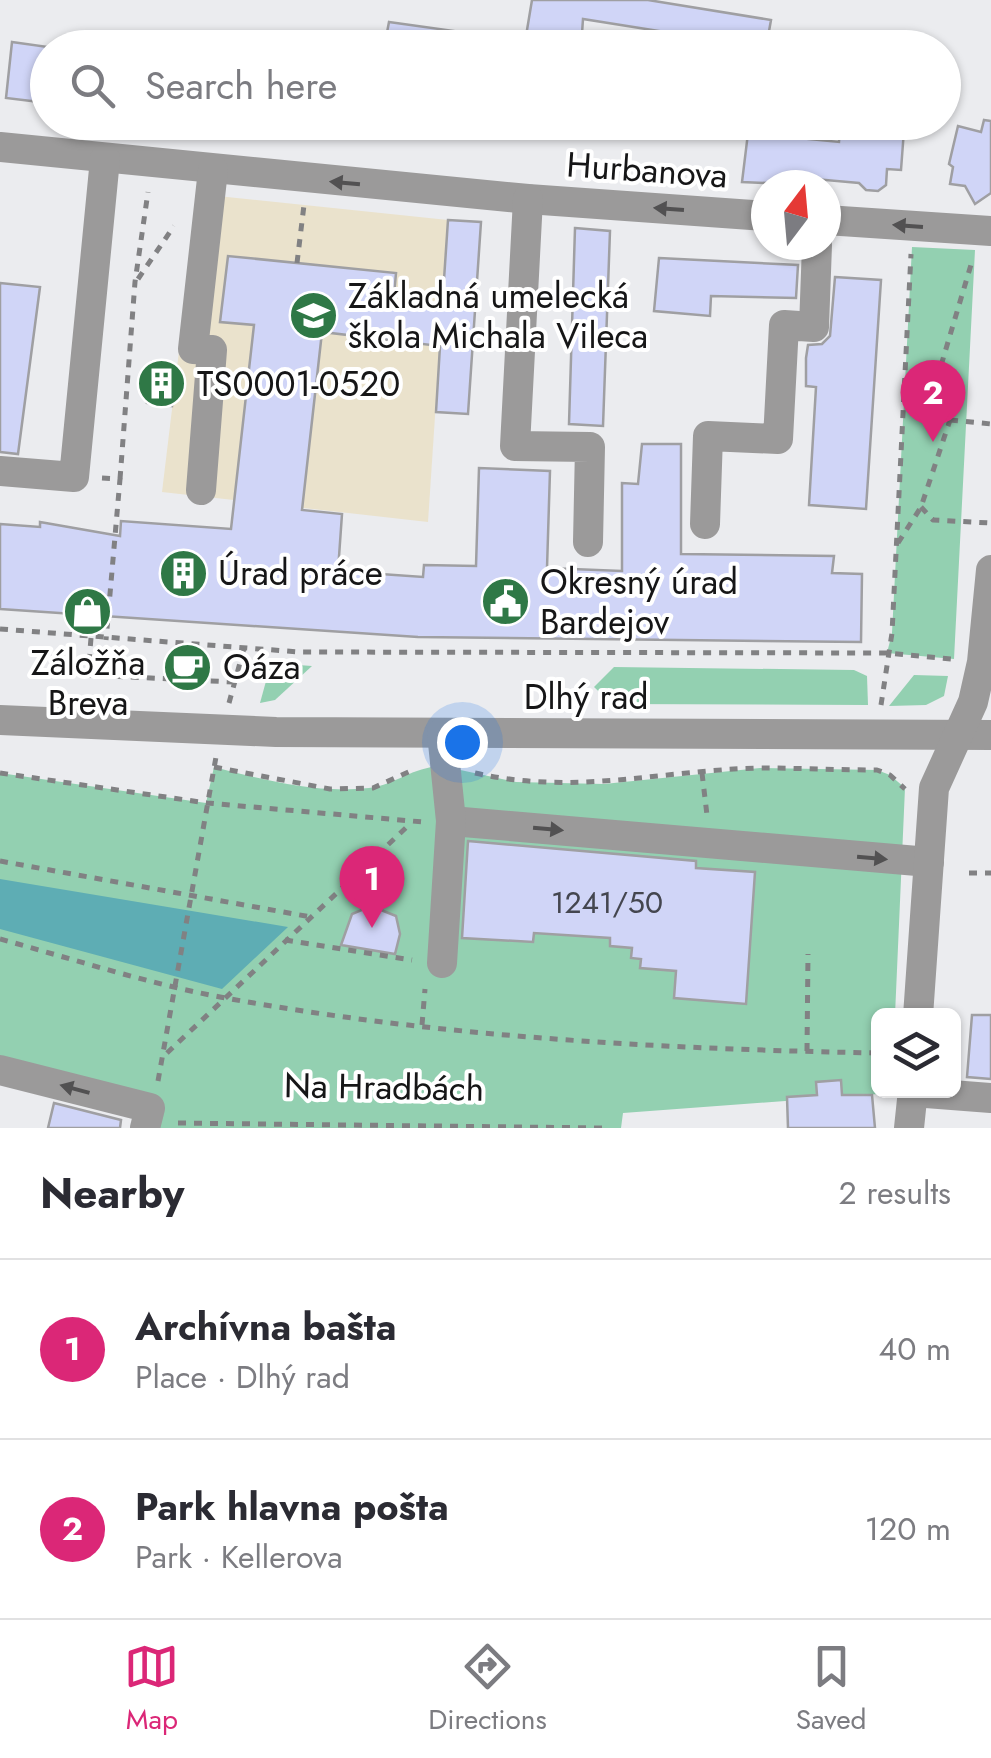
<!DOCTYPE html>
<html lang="en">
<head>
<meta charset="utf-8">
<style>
  body { margin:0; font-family:Jost,sans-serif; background:#f7f7f7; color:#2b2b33 }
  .controls { position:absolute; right:30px; bottom:30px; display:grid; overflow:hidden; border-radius:15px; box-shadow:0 2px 8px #0004 }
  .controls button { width:90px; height:90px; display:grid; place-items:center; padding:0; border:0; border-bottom:2px solid #e1e1e2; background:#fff; color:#2b2b33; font:50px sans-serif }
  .compass { position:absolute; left:751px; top:170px; width:90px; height:90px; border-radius:50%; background:#fff; box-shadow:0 2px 8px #0004; rotate:16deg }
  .you { position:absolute; left:462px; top:742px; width:35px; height:35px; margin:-25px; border:8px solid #fff; border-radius:50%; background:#1a73e8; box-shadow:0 0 0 15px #1a73e833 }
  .badge { display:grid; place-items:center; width:65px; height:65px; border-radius:50%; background:#db2777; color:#fff; font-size:32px; font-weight:700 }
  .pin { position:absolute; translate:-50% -82px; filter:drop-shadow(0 2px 5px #0008) }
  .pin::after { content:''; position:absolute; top:52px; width:35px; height:30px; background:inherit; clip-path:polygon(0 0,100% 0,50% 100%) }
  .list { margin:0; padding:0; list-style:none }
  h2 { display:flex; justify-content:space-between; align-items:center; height:130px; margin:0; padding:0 40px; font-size:42px }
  h2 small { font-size:32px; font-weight:400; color:#7c7c81 }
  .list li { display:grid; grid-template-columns:65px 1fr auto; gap:30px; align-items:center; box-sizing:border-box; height:180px; padding:0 40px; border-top:2px solid #e1e1e2 }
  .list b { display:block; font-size:38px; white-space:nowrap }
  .list p { margin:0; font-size:32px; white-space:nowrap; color:#7c7c81 }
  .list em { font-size:32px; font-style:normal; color:#7c7c81 }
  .icon { flex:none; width:55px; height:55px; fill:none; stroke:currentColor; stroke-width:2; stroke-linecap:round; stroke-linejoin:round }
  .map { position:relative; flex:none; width:991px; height:1128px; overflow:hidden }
  .search { position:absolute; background:#fff; box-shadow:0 2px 8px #0004; left:30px; right:30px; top:30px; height:110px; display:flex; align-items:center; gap:25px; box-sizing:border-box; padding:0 35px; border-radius:55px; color:#7c7c81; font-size:38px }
  .sheet { height:490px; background:#fff }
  nav { display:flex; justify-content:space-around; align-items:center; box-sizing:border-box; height:140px; border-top:2px solid #e1e1e2; background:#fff; font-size:28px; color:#7c7c81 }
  nav a { display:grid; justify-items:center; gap:5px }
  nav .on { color:#db2777 }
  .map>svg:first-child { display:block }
  .education { fill:#eae2cc }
  .green { fill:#93d0b1 }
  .water { fill:#5eadb4 }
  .building { fill:#d0d5f7; stroke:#9f9fa2; stroke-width:2.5 }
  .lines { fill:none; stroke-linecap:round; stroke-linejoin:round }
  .path { stroke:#818183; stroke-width:5; stroke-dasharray:8 8; stroke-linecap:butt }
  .minor { stroke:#9b9a9a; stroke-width:30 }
  .oneway { fill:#525152 }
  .labels { text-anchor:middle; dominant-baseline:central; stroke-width:8; stroke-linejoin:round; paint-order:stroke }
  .number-label { font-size:30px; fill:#44464f }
  .street-label { font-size:35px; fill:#161617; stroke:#fff }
  .poi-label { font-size:35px; fill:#161617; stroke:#fff; text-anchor:start }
</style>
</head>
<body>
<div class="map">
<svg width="991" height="1128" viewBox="0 0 991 1128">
  <rect width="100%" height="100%" fill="#ebecef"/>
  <polygon class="education" points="198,194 448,220 428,522 162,492"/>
  <g class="green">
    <polygon points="912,247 975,250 954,659 887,653 892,633"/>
    <polygon points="271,663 312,666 275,700 260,703"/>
    <polygon points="614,667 854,670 867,676 868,705 612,704 594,687"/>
    <polygon points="914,675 948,676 944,696 926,705 889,706"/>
    <path d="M442 766 516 782 604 784 760 768 877 770 890 775 905 788 895 1015 878 1016V1090L891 1093 623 1113 621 1128H145L150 1108 0 1070V773L206 803 214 767C264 780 317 794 369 788 395 785 412 767 442 766Z"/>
  </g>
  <polygon class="water" points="0,879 288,927 222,989 0,929"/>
  <g class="building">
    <polygon points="532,0 648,0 771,20 766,48 583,19 581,48 524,48"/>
    <polygon points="389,22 461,32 460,48 384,48"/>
    <polygon points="12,42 48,47 48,103 6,98"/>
    <polygon points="984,120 991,121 991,193 975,204 965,186 950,184 953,167 949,164 958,126 981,132"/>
    <polygon points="840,129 904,130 901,170 887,169 886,185 878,191 866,190 859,183 815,179 814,185 742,182 748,133 839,142"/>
    <polygon points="448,220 481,222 468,414 436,412 440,346 322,332 302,510 342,514 338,571 423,577 424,565 476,566 479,468 550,471 547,568 622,571 622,483 638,484 642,444 681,444 681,554 834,556 832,573 862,574 861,642 418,637 0,609 0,524 40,527 40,522 120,536 121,521 231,529 254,325 220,322 228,256 396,273 393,307 442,309"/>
    <polygon points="575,228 610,231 603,426 569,424"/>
    <polygon points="659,258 798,265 796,298 711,296 710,316 654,311"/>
    <polygon points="835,277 881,280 866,509 809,505 816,387 806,386 806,358 808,345 822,344 830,336"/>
    <polygon points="0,283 40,287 18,454 0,452"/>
    <polygon points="152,362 176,365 172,406 147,403"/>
    <polygon points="468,841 696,861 696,868 755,872 746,1004 674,998 676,971 640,968 641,959 631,958 632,948 610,946 610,938 534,933 533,942 462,938"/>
    <polygon points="371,906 396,916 400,934 395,954 341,945 352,914"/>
    <polygon points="972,1015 991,1015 991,1079 967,1077"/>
    <polygon points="841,1080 842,1095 872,1095 875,1128 788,1128 787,1097 817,1095 816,1082"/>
    <polygon points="54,1103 121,1120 120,1128 48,1128"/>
  </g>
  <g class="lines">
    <g class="path">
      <polyline points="297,263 304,205"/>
      <polyline points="138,279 174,226"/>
      <polyline points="905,379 937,379"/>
      <polyline points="950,420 991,424"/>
      <polyline points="102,478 120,479 106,640"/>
      <polyline points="120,479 135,282 148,192"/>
      <polyline points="921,507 933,520 991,523"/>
      <polyline points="898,543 921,507 950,420 937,379 973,258"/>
      <polyline points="0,629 299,652 887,653 951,659"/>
      <polyline points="91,638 88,675 234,682"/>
      <polyline points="30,672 88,675"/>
      <polyline points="229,703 244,648"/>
      <polyline points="881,705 892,633 911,254"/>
      <polyline points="214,767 330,789 373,788 415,769"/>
      <polyline points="0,773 207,803 423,822"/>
      <path d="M475 773C578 796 659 770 761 768 799 768 838 770 877 770L890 775 905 789"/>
      <polyline points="702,773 707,815"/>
      <polyline points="0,861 311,917"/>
      <polyline points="969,873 991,873"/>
      <path d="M0 939C73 959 146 983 220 997 436 1037 660 1049 878 1053"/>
      <polyline points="285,940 412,960"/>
      <polyline points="422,1025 425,989"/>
      <polyline points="807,1051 808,954"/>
      <polyline points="167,1053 410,824"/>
      <polyline points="158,1081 216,757"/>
      <polyline points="178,1123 602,1128"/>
    </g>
    <g class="minor">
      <polyline points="0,147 528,199 766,216"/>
      <polyline points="528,199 515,446 590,447 588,542"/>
      <polyline points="826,220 991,231"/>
      <polyline points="0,471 74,477 105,159"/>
      <polyline points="201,490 212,350 193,349 213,170"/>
      <polyline points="705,524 708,436 778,439 784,325 814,327 817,245"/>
      <polyline points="0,720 276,732 991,735"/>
      <polyline points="451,821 929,862"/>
      <polyline points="442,963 451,821 442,733"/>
      <polyline points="918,1016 934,788 973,702 982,662 991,570"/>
      <polyline points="0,1070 150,1108 145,1128"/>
      <polyline points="913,1092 991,1098"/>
      <polyline points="909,1128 913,1090"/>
    </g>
  </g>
  <defs><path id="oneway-solid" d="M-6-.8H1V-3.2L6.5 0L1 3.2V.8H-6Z" transform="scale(2.5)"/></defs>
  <g class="oneway">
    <use href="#oneway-solid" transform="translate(345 183) rotate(-175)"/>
    <use href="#oneway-solid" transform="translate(669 209) rotate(-176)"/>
    <use href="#oneway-solid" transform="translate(908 226) rotate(-176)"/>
    <use href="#oneway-solid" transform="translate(548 829) rotate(5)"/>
    <use href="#oneway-solid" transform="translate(872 858) rotate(5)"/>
    <use href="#oneway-solid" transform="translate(75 1089) rotate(-165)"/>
  </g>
  <defs>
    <symbol id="school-disc" viewBox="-11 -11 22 22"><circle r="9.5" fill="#2f7846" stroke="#fff"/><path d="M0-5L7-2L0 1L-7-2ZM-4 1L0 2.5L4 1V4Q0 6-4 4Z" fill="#fff"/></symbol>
    <symbol id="building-disc" viewBox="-11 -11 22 22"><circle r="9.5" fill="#2f7846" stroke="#fff"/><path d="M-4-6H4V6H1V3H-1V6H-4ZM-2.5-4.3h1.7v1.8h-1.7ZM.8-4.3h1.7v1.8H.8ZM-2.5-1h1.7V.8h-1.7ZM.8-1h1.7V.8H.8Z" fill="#fff"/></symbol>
    <symbol id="civic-disc" viewBox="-11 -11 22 22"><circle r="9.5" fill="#2f7846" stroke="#fff"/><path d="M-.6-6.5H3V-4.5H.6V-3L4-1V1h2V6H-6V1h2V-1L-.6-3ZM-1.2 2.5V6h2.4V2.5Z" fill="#fff"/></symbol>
    <symbol id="shop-disc" viewBox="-11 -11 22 22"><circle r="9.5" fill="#2f7846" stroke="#fff"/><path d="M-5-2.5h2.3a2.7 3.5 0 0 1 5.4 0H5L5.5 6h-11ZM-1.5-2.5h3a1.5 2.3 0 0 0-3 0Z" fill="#fff"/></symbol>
    <symbol id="cafe-disc" viewBox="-11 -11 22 22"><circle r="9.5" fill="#2f7846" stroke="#fff"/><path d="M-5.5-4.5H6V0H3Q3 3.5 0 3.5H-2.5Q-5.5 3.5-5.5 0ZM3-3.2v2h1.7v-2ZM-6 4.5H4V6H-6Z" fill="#fff"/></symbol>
  </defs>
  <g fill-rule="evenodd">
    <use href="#school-disc" x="286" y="288" width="55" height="55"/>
    <use href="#building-disc" x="134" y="356" width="55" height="55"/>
    <use href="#building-disc" x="156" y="546" width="55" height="55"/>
    <use href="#civic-disc" x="478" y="574" width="55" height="55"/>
    <use href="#shop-disc" x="60" y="584" width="55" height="55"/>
    <use href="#cafe-disc" x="160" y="640" width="55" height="55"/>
  </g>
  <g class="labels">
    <g class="number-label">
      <text x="607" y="902">1241/50</text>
    </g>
    <g class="street-label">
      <text transform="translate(647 170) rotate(4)">Hurbanova</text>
      <text x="586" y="697">Dlhý rad</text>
      <text transform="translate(384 1087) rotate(1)">Na Hradbách</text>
    </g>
    <g class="poi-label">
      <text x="348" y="296">Základná umelecká<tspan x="348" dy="40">škola Michala Vileca</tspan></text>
      <text x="197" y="384">TS0001-0520</text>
      <text x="218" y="573">Úrad práce</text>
      <text x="540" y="582">Okresný úrad<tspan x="540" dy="40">Bardejov</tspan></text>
      <text x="88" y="663" text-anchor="middle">Záložňa<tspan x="88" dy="40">Breva</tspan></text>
      <text x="223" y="667">Oáza</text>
    </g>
  </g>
</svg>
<div class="controls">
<button><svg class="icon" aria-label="layers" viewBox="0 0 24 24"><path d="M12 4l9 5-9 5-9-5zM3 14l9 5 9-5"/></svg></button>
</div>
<svg class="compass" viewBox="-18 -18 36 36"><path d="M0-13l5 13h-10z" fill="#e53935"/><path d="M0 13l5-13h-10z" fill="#7c7c81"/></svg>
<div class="you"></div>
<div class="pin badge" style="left:372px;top:928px">1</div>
<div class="pin badge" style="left:933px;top:442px">2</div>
<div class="search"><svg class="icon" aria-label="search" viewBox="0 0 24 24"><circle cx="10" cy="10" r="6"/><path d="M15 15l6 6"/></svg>Search here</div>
</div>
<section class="sheet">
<h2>Nearby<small>2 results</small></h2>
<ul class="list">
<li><span class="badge">1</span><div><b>Archívna bašta</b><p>Place · Dlhý rad</p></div><em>40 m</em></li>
<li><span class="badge">2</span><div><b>Park hlavna pošta</b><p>Park · Kellerova</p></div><em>120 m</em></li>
</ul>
</section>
<nav>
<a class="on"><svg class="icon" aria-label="map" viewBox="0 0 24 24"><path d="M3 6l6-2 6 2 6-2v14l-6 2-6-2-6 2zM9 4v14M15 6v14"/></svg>Map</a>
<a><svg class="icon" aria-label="directions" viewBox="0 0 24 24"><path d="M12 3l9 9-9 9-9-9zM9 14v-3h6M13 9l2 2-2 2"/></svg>Directions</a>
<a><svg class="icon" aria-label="saved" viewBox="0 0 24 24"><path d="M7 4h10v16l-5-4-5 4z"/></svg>Saved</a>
</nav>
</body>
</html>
